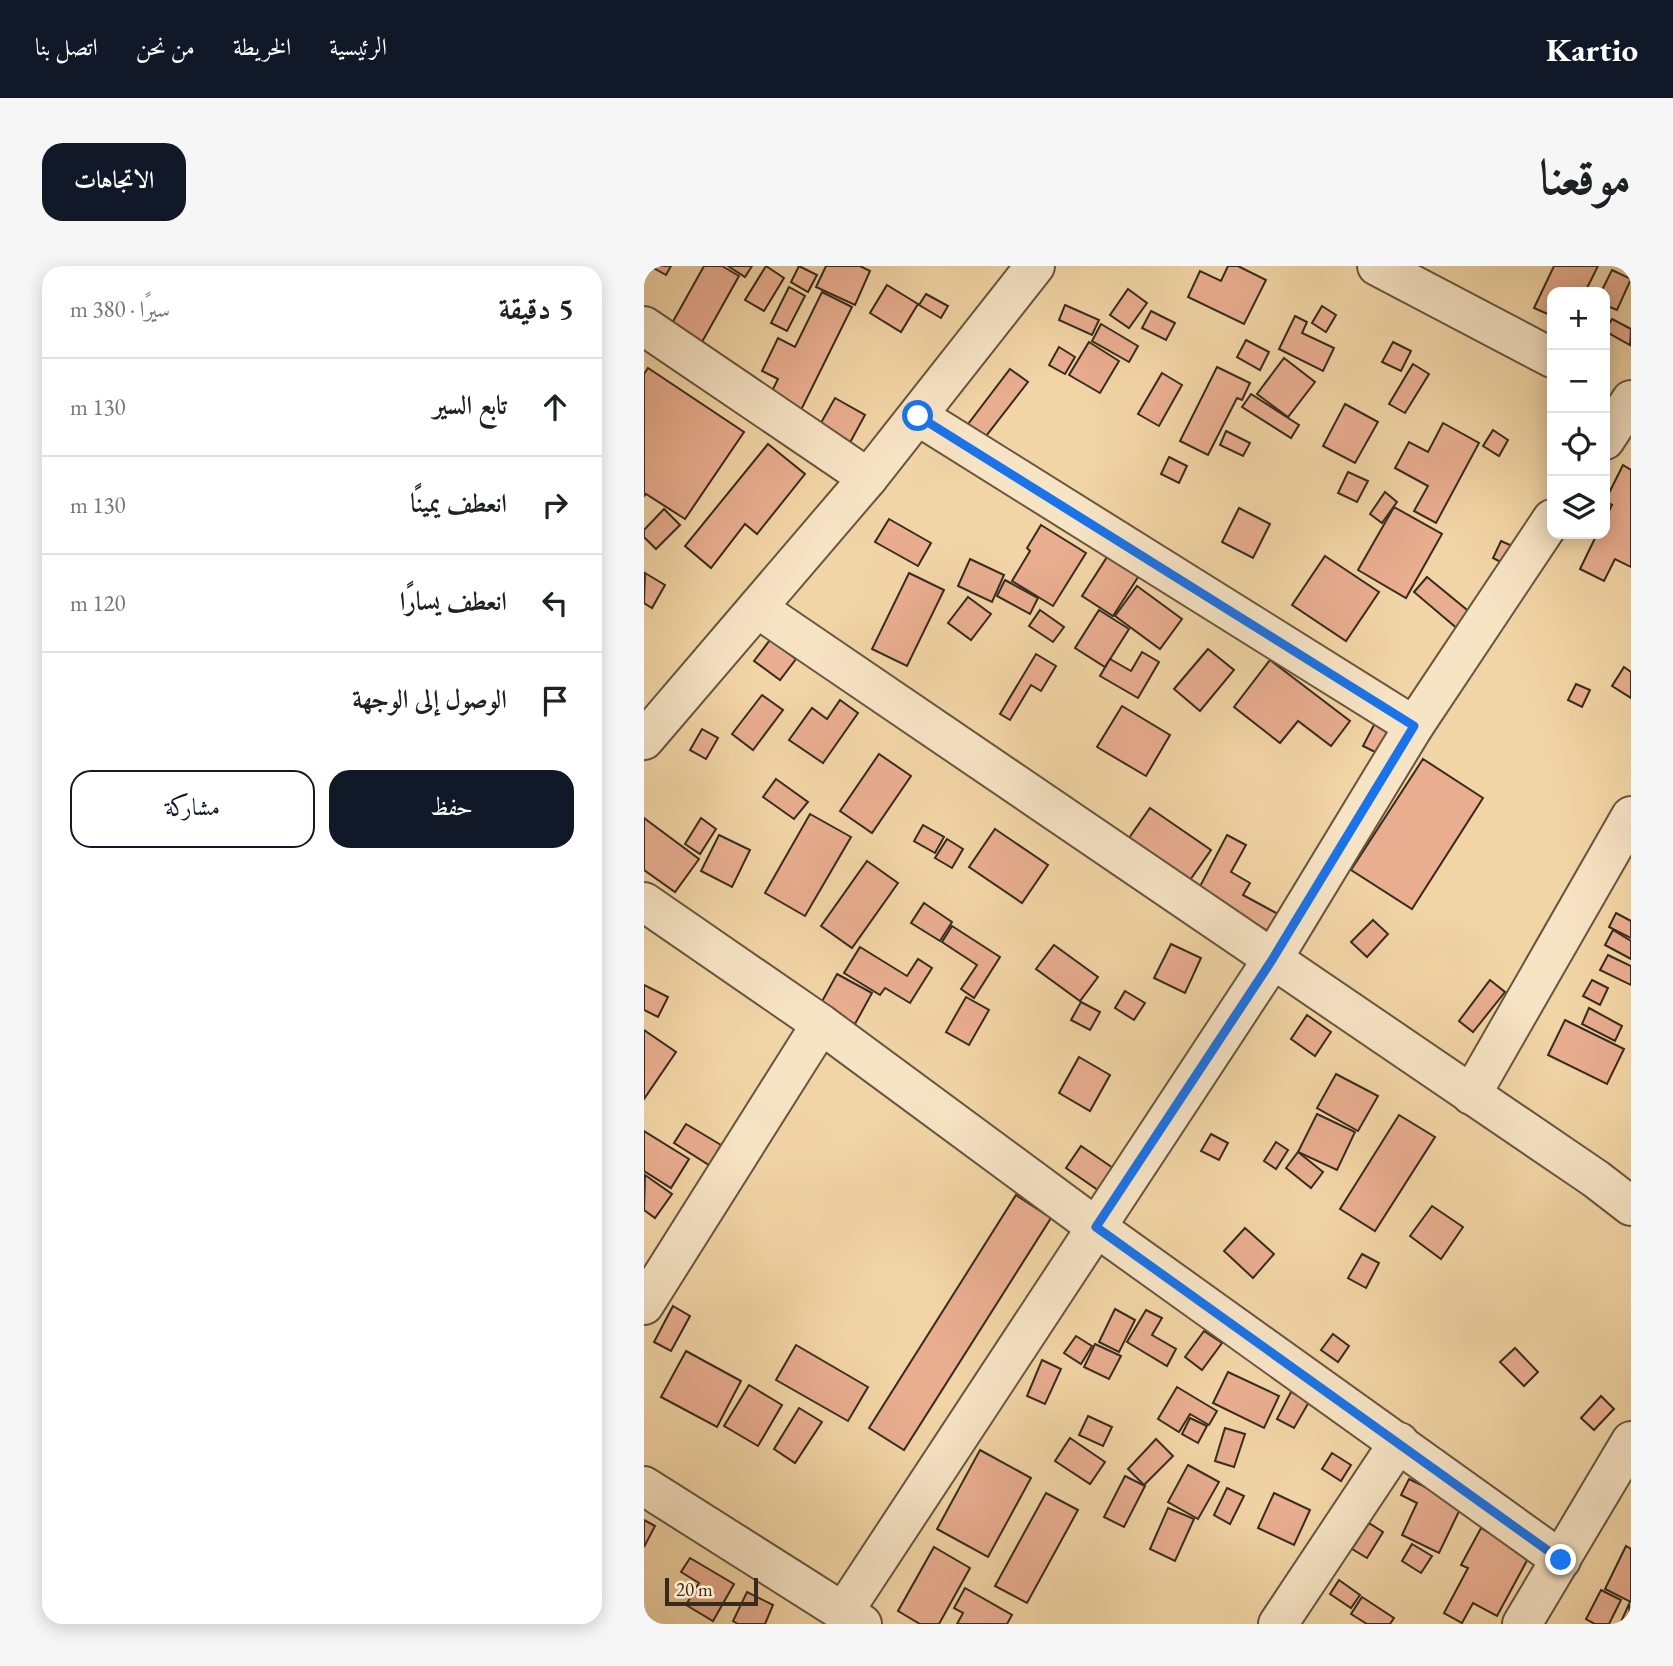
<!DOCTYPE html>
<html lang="ar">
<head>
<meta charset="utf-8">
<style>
  body { margin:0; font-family:"EB Garamond",Amiri,serif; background:#f6f6f6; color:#202124; direction:rtl }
  .controls { position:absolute; right:21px; top:21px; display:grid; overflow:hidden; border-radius:14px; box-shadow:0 4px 18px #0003 }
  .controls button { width:63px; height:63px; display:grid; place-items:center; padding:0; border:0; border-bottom:2px solid #e0e0e0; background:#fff; color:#202124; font:35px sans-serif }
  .scale { position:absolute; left:21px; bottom:18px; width:93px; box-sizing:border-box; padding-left:7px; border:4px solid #382b1d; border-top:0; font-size:19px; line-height:24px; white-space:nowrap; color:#382b1d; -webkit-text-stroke:5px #f7e4c5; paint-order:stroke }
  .stop { position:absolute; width:21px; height:21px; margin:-16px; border:5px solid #1a73e8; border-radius:50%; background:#fff }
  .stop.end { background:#1a73e8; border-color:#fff; box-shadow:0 2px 7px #0008 }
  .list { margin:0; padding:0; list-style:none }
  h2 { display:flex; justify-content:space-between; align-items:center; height:91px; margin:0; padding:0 28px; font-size:30px }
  h2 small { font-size:23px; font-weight:400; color:#757577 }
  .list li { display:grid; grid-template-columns:46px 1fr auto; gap:21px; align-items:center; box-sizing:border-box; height:98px; padding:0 28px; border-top:2px solid #e0e0e0 }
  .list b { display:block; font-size:26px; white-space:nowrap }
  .list em { font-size:23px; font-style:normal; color:#757577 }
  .actions { display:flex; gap:14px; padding:21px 28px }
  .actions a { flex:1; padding:16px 0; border:2px solid #111827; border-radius:21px; text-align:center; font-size:24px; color:#111827 }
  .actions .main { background:#111827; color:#fff }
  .icon { flex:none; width:38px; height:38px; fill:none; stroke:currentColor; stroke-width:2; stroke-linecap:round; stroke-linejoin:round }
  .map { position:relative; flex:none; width:987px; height:1358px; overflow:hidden; direction:ltr; border-radius:21px }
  header { display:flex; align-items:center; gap:42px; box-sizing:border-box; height:98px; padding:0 35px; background:#111827; color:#fff }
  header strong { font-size:33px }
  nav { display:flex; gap:38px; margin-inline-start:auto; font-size:24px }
  .intro { display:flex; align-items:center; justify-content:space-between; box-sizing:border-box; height:168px; padding:0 42px }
  h1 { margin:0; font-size:49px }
  .button { padding:18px 32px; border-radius:21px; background:#111827; color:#fff; font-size:24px; font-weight:700 }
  main { display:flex; gap:42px; padding:0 42px }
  aside { flex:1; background:#fff; border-radius:21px; box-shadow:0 4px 18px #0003 }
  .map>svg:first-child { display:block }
  .building { fill:#e9ae90; stroke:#382b1d; stroke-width:2 }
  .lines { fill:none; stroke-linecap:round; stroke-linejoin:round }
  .minor-casing { stroke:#66563f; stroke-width:42 }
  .minor { stroke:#f7e4c5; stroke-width:38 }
  .route { stroke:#1a73e8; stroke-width:9 }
</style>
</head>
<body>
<header>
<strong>Kartio</strong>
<nav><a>الرئيسية</a><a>الخريطة</a><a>من نحن</a><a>اتصل بنا</a></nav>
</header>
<div class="intro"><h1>موقعنا</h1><a class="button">الاتجاهات</a></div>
<main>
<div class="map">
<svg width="987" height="1358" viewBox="0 0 987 1358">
  <rect width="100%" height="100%" fill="#f2d5a6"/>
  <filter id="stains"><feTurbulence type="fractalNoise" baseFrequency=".00286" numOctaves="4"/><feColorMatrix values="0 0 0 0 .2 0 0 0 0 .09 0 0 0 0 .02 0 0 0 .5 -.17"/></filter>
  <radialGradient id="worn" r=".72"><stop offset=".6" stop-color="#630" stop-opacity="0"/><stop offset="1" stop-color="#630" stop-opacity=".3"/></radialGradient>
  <g class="building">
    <polygon points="6,0 27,0 22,9"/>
    <polygon points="60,0 78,0 95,10 58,76 27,59"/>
    <polygon points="84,0 108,0 101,11"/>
    <polygon points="122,0 140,12 120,45 101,34"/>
    <polygon points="155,0 173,9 164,26 147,16"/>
    <polygon points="182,0 216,0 226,5 211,39 172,21"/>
    <polygon points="584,0 594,0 622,14 600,58 544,31 556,5 577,15"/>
    <polygon points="910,0 954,0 941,26 908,26 908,50 890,42"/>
    <polygon points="968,4 987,13 973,44 961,39 961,26 957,26"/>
    <polygon points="243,19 274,38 257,66 226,47"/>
    <polygon points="145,21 161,30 143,65 127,57"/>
    <polygon points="484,23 503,37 485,62 466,49"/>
    <polygon points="178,26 208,41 156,146 125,131 134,113 118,105 134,72 151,81"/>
    <polygon points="282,28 304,40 297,52 275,39"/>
    <polygon points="421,39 455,54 448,69 415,54"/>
    <polygon points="678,40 692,49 682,66 668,57"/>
    <polygon points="507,45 531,57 522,74 498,62"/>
    <polygon points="651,50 663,56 658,67 690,82 679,105 635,83"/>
    <polygon points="968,53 987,63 986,79 961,65"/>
    <polygon points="457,58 494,80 485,96 448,75"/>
    <polygon points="602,74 625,86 616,104 593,91"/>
    <polygon points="445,76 475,95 456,127 425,109"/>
    <polygon points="749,76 767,85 757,105 738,96"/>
    <polygon points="415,81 431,91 421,108 405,99"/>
    <polygon points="640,92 671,116 644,151 613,128"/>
    <polygon points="769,98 785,108 761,147 745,138"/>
    <polygon points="573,101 606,117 598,134 593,132 564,189 536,175"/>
    <polygon points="4,102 100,166 41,253 2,228 0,230 0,108"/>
    <polygon points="366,103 384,116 335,179 318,166"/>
    <polygon points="518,107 538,119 515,160 494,148"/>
    <polygon points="607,128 655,159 647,172 598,141"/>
    <polygon points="191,132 221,149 203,182 173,164"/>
    <polygon points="701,138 734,156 711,197 679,180"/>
    <polygon points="799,157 835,177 792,257 770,245 784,220 751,202 765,176 784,186"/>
    <polygon points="849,164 864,174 855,190 839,180"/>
    <polygon points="582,165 606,177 599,190 576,179"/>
    <polygon points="124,178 161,208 113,268 101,258 67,302 41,280"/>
    <polygon points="525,191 543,200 535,217 517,208"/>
    <polygon points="979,199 987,204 987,301 971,293 960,315 936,303 953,268 961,268 961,253 968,239 961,235"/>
    <polygon points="704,206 724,215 713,236 694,227"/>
    <polygon points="741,226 753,236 738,257 726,248"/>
    <polygon points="750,241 798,268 762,332 714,304"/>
    <polygon points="595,242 626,258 609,292 578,276"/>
    <polygon points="20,243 36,259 12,283 0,271 0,264"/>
    <polygon points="245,253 287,277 274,300 231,276"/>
    <polygon points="397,259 442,287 409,340 368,315 386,285 383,282"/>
    <polygon points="857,275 875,283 866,301 849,292"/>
    <polygon points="465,288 496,308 469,350 438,330"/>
    <polygon points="681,290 735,326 702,375 648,339"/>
    <polygon points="326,293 360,309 348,336 314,320"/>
    <polygon points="1,307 21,319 8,342 0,337"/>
    <polygon points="265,307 300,324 263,400 228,383"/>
    <polygon points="783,311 828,348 815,364 770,326"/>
    <polygon points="361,314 394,332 386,348 353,330"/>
    <polygon points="493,320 538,353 516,383 471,350"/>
    <polygon points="324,331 347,348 327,374 304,357"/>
    <polygon points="396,344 420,361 409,376 385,360"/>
    <polygon points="455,344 485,363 461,401 431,382"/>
    <polygon points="126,374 152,393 136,414 110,395"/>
    <polygon points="564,383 590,404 556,445 530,423"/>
    <polygon points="498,386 515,396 494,432 456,410 466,393 487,405"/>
    <polygon points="392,388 412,400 397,425 387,419 366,454 356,448"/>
    <polygon points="626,394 706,455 687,480 654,455 636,477 590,441"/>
    <polygon points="980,401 987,406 987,432 968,420"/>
    <polygon points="932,418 946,424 938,441 924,434"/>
    <polygon points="118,429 139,444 109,484 88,468"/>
    <polygon points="196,434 214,447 179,497 145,474 168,442 183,453"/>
    <polygon points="478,440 526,469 502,510 453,481"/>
    <polygon points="731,457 755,469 743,492 719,480"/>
    <polygon points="58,463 74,472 62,493 46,484"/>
    <polygon points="235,488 267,510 228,567 196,545"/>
    <polygon points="779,493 839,532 768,643 707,604"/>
    <polygon points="132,513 164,536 150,553 119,531"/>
    <polygon points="506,542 567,584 546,614 485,572"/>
    <polygon points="166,548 207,571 161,650 121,627"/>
    <polygon points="0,552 55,593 31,626 0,604"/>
    <polygon points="57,552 72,563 56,588 41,578"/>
    <polygon points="279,559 300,571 291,587 270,575"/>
    <polygon points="351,563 404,599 378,637 325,601"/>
    <polygon points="75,569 106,584 88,621 57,605"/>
    <polygon points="583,569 602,579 587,606 606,617 599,629 634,648 624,665 553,626"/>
    <polygon points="303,573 319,583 308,602 291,592"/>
    <polygon points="223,595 254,617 208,682 177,660"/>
    <polygon points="280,637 308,656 296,675 267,657"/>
    <polygon points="972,647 987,655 987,672 965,661"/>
    <polygon points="729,654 744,668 723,691 707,676"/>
    <polygon points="308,660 356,691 330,732 317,723 333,699 298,676"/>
    <polygon points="969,664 987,675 987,693 961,679"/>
    <polygon points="527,678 557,692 541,727 510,712"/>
    <polygon points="410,679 454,711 436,735 392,703"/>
    <polygon points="216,681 263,710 274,693 288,702 266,737 241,722 236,729 200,707"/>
    <polygon points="964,689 987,700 987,719 956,704"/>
    <polygon points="193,708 228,727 211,758 176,739"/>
    <polygon points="846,714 861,726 829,766 815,755"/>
    <polygon points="948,714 964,722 956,739 939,730"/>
    <polygon points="0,719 24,731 14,751 0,744"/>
    <polygon points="481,725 501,737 490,754 471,742"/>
    <polygon points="322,731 345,744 325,779 302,766"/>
    <polygon points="437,736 456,746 446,764 427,754"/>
    <polygon points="945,742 978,760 971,775 938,758"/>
    <polygon points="663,749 687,766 671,790 647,773"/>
    <polygon points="921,754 980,783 963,818 904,789"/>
    <polygon points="0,764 32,786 0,833"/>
    <polygon points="435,791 466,809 446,845 415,827"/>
    <polygon points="692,808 734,830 714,865 673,842"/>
    <polygon points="673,848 711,866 693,904 654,886"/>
    <polygon points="755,849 791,871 731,965 696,943"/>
    <polygon points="42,858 77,879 65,899 30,877"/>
    <polygon points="0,865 45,893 27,922 0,905"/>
    <polygon points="567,868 584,877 575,894 557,885"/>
    <polygon points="632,876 644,884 632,903 620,895"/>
    <polygon points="437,880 469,902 454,924 422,902"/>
    <polygon points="654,886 679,906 667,922 642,902"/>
    <polygon points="1,909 28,928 11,952 0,944"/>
    <polygon points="372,929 407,952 260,1184 225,1162"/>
    <polygon points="788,940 819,961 797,993 766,970"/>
    <polygon points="601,962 630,988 609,1012 580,985"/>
    <polygon points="718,988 735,997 722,1022 704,1012"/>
    <polygon points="29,1040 46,1050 27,1085 10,1076"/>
    <polygon points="471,1043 491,1054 475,1086 455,1076"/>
    <polygon points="502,1044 518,1052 508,1069 532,1083 523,1100 483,1076"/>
    <polygon points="560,1065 578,1077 558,1104 541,1091"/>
    <polygon points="689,1068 705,1080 694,1096 677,1084"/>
    <polygon points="432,1070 448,1080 437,1098 420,1087"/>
    <polygon points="451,1078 477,1090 465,1113 440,1101"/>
    <polygon points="152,1079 224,1121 204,1155 132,1114"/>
    <polygon points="871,1082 894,1106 880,1120 856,1096"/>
    <polygon points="42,1085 97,1115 73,1161 17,1131"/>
    <polygon points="398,1094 417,1103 401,1138 383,1130"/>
    <polygon points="584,1106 635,1130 620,1162 569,1137"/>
    <polygon points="105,1119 138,1139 114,1180 80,1160"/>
    <polygon points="533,1121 573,1145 565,1159 546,1148 535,1166 514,1153"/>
    <polygon points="647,1126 665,1136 650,1162 633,1153"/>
    <polygon points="957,1130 970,1143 950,1164 937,1152"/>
    <polygon points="155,1142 178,1156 151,1197 130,1183"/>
    <polygon points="444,1150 468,1161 459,1180 435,1169"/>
    <polygon points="546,1152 563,1160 554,1177 538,1168"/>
    <polygon points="581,1162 601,1168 590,1201 571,1195"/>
    <polygon points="426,1172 461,1196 446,1218 411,1195"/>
    <polygon points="512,1173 529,1190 500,1219 484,1203"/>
    <polygon points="336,1184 387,1212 344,1291 293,1263"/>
    <polygon points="688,1187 707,1199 697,1215 678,1203"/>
    <polygon points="544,1199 575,1216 554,1253 524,1236"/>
    <polygon points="481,1210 501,1220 480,1261 460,1251"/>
    <polygon points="765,1213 818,1239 795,1287 758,1269 773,1237 757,1229"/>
    <polygon points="583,1222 600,1230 586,1258 570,1249"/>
    <polygon points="402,1227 434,1244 383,1337 351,1320"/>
    <polygon points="630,1227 666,1244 650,1279 614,1262"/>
    <polygon points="524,1242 550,1253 531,1295 506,1283"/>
    <polygon points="0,1254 11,1260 0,1281"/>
    <polygon points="725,1257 739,1266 723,1292 708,1283"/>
    <polygon points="837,1262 886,1289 853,1350 829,1337 818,1357 800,1347 824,1302 817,1299"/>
    <polygon points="768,1278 788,1290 777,1307 758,1295"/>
    <polygon points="982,1280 987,1283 987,1336 961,1323"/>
    <polygon points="290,1281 326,1302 295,1358 276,1358 254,1345"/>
    <polygon points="46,1292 90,1318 69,1355 42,1339 55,1317 37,1306"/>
    <polygon points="695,1314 716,1329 707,1342 686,1328"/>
    <polygon points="321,1322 368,1349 363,1358 313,1358 319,1347 310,1342"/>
    <polygon points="957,1324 977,1334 965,1358 951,1358 942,1353"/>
    <polygon points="103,1326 129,1339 121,1358 94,1358 89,1355"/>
    <polygon points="718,1331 750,1352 746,1358 723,1358 707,1348"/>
    <polygon points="985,1338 987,1358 976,1358"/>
  </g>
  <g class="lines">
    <defs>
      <g id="minor">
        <polyline points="733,0 908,92"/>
        <polyline points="0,60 224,212"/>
        <polyline points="274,150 770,460"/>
        <polyline points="961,174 987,134"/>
        <polyline points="113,342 952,913 987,940"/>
        <polyline points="0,474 224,212 391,0"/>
        <polyline points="0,636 177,758 452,961 917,1294"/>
        <polyline points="827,829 987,550"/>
        <polyline points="0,1039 177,758"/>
        <polyline points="0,1220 218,1358"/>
        <polyline points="200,1345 628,694 770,460 908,253"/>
        <polyline points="634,1358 755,1176"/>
        <polyline points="878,1358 987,1175"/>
      </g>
    </defs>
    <use href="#minor" class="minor-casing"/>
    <use href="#minor" class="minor"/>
  </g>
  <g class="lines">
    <polyline class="route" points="274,150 770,460 628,694 452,961 917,1294"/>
  </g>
  <rect width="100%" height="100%" filter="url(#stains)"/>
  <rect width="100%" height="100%" fill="url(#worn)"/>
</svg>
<div class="controls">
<button>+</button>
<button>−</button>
<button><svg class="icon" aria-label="locate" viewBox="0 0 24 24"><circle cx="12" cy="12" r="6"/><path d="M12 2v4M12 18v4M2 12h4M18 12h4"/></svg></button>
<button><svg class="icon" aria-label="layers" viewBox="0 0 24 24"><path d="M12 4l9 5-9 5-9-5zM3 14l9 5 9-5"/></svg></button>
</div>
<div class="scale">20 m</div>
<div class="stop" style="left:274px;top:150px"></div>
<div class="stop end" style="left:917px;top:1294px"></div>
</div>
<aside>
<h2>5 دقيقة<small>سيرًا · 380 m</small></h2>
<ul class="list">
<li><svg class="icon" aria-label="ahead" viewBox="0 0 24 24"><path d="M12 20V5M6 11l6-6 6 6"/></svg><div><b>تابع السير</b></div><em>130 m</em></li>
<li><svg class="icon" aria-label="right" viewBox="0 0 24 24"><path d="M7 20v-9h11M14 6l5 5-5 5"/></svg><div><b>انعطف يمينًا</b></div><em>130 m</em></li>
<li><svg class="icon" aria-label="left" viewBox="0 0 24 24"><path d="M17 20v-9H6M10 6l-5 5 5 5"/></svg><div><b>انعطف يسارًا</b></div><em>120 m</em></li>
<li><svg class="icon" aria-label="arrive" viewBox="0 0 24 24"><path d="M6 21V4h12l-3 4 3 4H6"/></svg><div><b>الوصول إلى الوجهة</b></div></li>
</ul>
<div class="actions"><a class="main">حفظ</a><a>مشاركة</a></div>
</aside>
</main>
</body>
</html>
